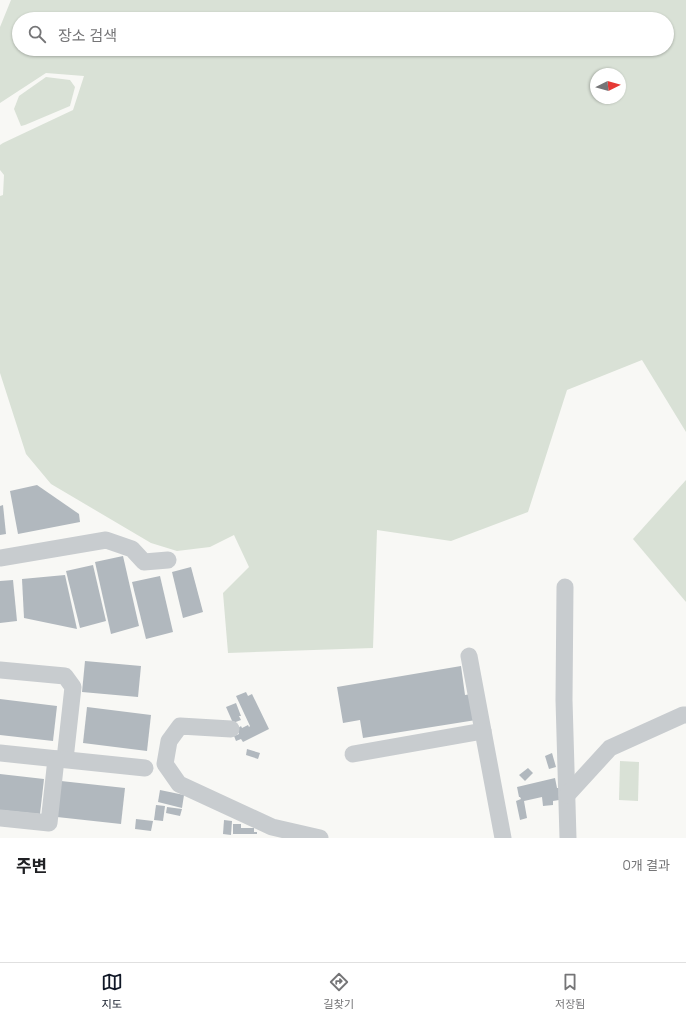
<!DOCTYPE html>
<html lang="ko">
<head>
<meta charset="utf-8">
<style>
  body { margin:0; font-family:"Space Grotesk","Noto Sans KR",sans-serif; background:#f2f2f2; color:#202124 }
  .compass { position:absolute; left:590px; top:68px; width:36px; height:36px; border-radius:50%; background:#fff; box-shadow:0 1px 3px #0004; rotate:85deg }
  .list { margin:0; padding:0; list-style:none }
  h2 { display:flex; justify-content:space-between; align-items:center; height:52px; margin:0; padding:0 16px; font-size:17px }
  h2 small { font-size:13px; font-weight:400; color:#757577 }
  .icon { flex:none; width:22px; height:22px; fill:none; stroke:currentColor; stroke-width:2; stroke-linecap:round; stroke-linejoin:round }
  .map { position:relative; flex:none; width:686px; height:838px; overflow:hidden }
  .search { position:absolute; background:#fff; box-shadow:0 1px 3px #0004; left:12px; right:12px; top:12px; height:44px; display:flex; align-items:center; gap:10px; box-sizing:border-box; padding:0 14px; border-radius:22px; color:#757577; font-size:15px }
  .sheet { height:124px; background:#fff }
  nav { display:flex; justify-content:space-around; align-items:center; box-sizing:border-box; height:56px; border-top:1px solid #e0e0e0; background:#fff; font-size:11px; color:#757577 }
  nav a { display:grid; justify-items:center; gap:2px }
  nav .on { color:#111827 }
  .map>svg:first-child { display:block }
  .green { fill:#d9e1d6; fill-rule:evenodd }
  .building { fill:#b1b8be }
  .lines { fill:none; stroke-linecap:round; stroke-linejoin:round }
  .minor { stroke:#c8cccf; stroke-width:17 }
</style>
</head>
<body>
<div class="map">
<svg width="686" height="838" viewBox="0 0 686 838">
  <rect width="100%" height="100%" fill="#f8f8f5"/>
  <g class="green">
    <path d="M11 0H686V432L642 360 567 390 528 512 451 541 377 530 373 648 228 653 223 593 249 567 234 535 210 547 177 551 151 543 51 484 26 454 0 373V196L3 195 4 175 0 170V145L3 143 73 110 84 76 46 73 0 103V27ZM19 19H667V49H19ZM596 74H620V98H596Z"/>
    <polygon points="46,77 70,80 75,87 70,106 25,125 21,126 14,109 19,96"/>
    <polygon points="686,480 686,602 633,539"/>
    <polygon points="620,761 639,762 638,801 619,800"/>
  </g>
  <g class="building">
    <polygon points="37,485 79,514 80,522 18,534 10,491"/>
    <polygon points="3,505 6,534 0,535 0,506"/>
    <polygon points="123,556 139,626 111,634 95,562"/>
    <polygon points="93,565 106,621 80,628 66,571"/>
    <polygon points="191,567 203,612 183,618 172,572"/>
    <polygon points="65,575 77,629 24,618 22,579"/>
    <polygon points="160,576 173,632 146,639 132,582"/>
    <polygon points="13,580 17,621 0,623 0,581"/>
    <polygon points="85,661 141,666 138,697 82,692"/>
    <polygon points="461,666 465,695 472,694 476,720 363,738 360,720 343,723 337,687"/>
    <polygon points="246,692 248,696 252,694 269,729 243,742 241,739 236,741 234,736 239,734 237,729 241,726 242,728 248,725 249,727 250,726 236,696"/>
    <polygon points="0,699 57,706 53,741 0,735"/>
    <polygon points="236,703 241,716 239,716 241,720 233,723 226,707"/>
    <polygon points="87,707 151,715 147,751 83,743"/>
    <polygon points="247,749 260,753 258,759 246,755"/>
    <polygon points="552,753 556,767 549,769 545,756"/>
    <polygon points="528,768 533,773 525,781 519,775"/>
    <polygon points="0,774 44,779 40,814 0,810"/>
    <polygon points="555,778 557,788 559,788 559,800 553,801 553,805 543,806 542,797 524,801 527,818 520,820 516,801 521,799 520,797 519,797 517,787"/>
    <polygon points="61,781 125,788 121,824 57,817"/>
    <polygon points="160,790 184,795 182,808 158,802"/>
    <polygon points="156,805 165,806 163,821 154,820"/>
    <polygon points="167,807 182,809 180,816 166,813"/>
    <polygon points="136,819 153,821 151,831 135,829"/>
    <polygon points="224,820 232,821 231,835 223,834"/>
    <polygon points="233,824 241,824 241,828 254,828 254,832 257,832 257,834 233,834"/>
  </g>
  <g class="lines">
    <g class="minor">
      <polyline points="0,558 106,540 132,549 144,562 168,560"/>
      <polyline points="565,587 564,700 568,838"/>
      <polyline points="469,656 503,838"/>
      <polyline points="0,670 65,676 73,687 65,759"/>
      <polyline points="231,729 180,726 169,741 165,764 179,784 272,827 320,838"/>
      <polyline points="0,753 145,768"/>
      <polyline points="353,754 483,731"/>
      <polyline points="567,795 610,748 683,715 686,715"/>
      <polyline points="0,818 49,823 56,759"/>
    </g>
  </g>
</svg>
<svg class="compass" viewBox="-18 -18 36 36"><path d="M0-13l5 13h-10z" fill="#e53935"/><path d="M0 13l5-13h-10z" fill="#757577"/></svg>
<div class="search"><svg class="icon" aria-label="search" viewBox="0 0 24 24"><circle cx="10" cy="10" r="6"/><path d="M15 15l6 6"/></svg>장소 검색</div>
</div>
<section class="sheet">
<h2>주변<small>0개 결과</small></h2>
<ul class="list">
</ul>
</section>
<nav>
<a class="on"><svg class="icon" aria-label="map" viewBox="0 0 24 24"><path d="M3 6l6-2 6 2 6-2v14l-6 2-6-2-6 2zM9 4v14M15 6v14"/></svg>지도</a>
<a><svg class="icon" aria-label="directions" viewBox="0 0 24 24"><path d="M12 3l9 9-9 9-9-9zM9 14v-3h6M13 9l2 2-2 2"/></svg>길찾기</a>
<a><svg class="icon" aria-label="saved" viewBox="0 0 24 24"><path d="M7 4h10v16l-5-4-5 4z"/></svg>저장됨</a>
</nav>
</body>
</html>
